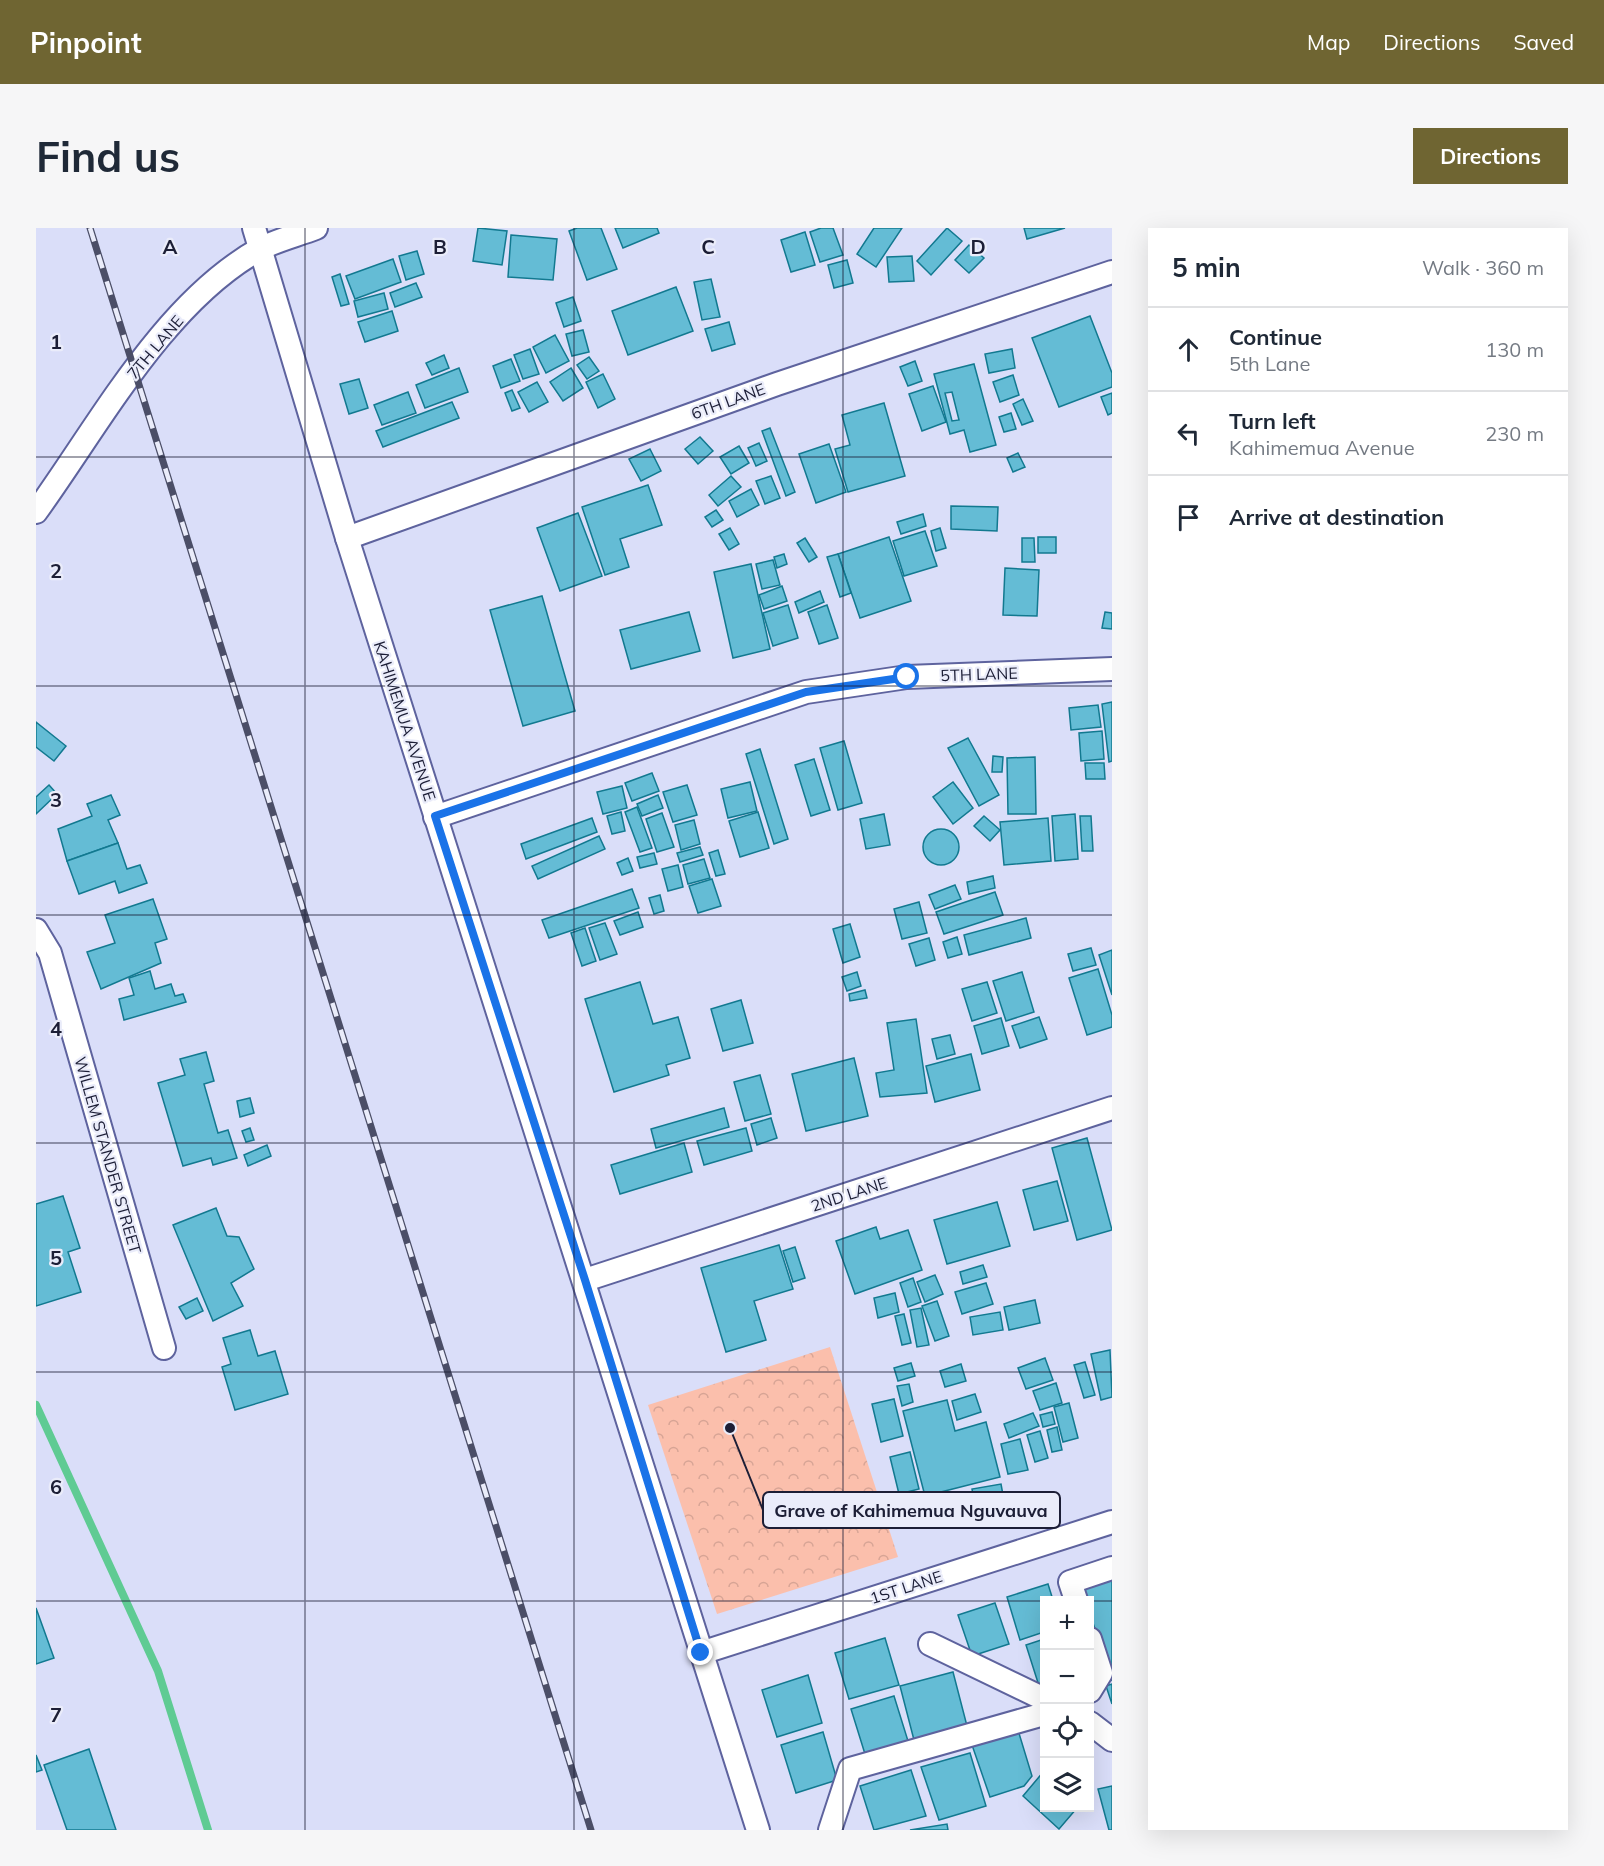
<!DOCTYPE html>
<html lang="en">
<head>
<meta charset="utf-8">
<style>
  body { margin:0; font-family:Mulish,sans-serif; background:#f6f6f7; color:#1f2937 }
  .controls { position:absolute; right:18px; bottom:18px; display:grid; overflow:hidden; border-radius:0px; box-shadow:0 6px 24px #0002 }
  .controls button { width:54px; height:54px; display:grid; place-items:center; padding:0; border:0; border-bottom:2px solid #e0e1e3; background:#fff; color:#1f2937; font:30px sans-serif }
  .stop { position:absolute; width:18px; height:18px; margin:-14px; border:4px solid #1a73e8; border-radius:50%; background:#fff }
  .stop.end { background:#1a73e8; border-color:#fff; box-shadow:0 2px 6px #0008 }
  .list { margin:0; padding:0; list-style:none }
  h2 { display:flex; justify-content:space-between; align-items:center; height:78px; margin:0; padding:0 24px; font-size:26px }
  h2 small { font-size:20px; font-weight:400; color:#747a83 }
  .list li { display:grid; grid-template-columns:39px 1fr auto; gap:18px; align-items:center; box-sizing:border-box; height:84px; padding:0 24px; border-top:2px solid #e0e1e3 }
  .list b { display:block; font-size:22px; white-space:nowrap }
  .list p { margin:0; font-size:20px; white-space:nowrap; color:#747a83 }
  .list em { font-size:20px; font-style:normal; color:#747a83 }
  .icon { flex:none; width:33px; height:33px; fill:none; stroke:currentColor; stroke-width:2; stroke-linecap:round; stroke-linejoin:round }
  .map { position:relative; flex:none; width:1076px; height:1602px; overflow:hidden; border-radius:0px }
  header { display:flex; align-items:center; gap:36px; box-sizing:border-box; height:84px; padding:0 30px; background:#6f6532; color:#fff }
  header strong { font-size:28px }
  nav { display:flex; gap:33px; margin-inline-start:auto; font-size:21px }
  .intro { display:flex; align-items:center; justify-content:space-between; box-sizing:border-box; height:144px; padding:0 36px }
  h1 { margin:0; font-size:42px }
  .button { padding:15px 27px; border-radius:0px; background:#6f6532; color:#fff; font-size:21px; font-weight:700 }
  main { display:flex; gap:36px; padding:0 36px }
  aside { flex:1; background:#fff; border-radius:0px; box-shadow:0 6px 24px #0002 }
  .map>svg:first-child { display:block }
  .park { fill:url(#park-crowns) }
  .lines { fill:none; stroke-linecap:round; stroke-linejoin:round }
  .stream { stroke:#5fcb93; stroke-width:8 }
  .building { fill:#64bcd5; stroke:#127990; stroke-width:1.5; fill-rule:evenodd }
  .street-casing { stroke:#5e639e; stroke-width:26 }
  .street { stroke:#fff; stroke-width:22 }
  .rail-casing { stroke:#4b4e67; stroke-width:7 }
  .rail { stroke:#eaecfa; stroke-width:4.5; stroke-dasharray:14; stroke-linecap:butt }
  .route { stroke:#1a73e8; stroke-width:8 }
  .grid { fill:none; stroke:#1c1e36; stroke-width:1.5; stroke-opacity:0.55 }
  .labels { text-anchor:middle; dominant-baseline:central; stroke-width:4.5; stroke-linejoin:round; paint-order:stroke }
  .street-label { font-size:16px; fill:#1c1e36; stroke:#eaecfa }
  .grid-label { font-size:20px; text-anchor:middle; font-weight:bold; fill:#1c1e36; stroke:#eaecfa; stroke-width:4.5; stroke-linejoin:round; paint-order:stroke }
  .leader { fill:none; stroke:#1c1e36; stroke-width:2 }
  .callout-dot { fill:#1c1e36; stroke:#eaecfa; stroke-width:2 }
  .callout { fill:#eaecfa; stroke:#1c1e36; stroke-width:2 }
  .callout-label { font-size:18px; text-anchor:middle; font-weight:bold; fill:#1c1e36 }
</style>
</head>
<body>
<header>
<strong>Pinpoint</strong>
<nav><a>Map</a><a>Directions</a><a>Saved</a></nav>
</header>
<div class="intro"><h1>Find us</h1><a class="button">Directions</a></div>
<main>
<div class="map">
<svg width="1076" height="1602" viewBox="0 0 1076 1602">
  <defs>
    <pattern id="park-crowns" width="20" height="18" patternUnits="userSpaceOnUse" patternTransform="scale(1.5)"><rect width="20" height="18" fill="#fbbfac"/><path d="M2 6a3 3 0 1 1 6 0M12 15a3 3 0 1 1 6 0" fill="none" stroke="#d7a495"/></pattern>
  </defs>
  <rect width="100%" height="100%" fill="#dadef9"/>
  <polygon class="park" points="794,1119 862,1329 681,1386 612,1177"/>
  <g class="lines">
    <polyline class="stream" points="0,1177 122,1443 172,1602"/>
  </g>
  <g class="building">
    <polygon points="442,0 471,3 466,37 437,33"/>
    <polygon points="541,0 565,0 581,41 551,52 533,3"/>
    <polygon points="579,0 621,0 623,5 587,20"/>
    <polygon points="785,0 797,0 807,27 784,34 774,4"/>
    <polygon points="838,0 866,0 840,39 821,26"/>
    <polygon points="911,0 926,13 895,47 881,33"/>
    <polygon points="988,0 1029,0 991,11"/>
    <polygon points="769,4 779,37 755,44 745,12"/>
    <polygon points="475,7 521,11 517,52 472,49"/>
    <polygon points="933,17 948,30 933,45 919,32"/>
    <polygon points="381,23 388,46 370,52 363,28"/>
    <polygon points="876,28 878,53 853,54 851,29"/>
    <polygon points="357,31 365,54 319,71 310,48"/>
    <polygon points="811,32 817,55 798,60 792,37"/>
    <polygon points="304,46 313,76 305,78 296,49"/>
    <polygon points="675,51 684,89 666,92 658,54"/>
    <polygon points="380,55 386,69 359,79 354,65"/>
    <polygon points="640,59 657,103 592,127 576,83"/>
    <polygon points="348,65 352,81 322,89 318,73"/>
    <polygon points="537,69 545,93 528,99 520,75"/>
    <polygon points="356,83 362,103 329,114 322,94"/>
    <polygon points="1054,88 1076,145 1076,159 1023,179 996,110"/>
    <polygon points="693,94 699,116 676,123 669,101"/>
    <polygon points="547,102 553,124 536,128 530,106"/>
    <polygon points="519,107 533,133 510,145 497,119"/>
    <polygon points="494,121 503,146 487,151 478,127"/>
    <polygon points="976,121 979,140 953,145 949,126"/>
    <polygon points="408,127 413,140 396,147 390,135"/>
    <polygon points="553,129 563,143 551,151 541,137"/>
    <polygon points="475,131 484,153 465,160 457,138"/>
    <polygon points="879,133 886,153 872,158 864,139"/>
    <path d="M938 136 960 217 934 224 928 202 914 206 898 146ZM916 164 923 192 916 193 909 165Z"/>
    <polygon points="423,140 432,164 389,180 380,157"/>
    <polygon points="535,140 547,160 527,173 514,154"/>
    <polygon points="567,146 579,171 562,180 550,154"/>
    <polygon points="977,147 983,167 964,174 957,154"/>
    <polygon points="323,151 332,180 313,186 304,156"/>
    <polygon points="501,154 512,174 493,184 482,164"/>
    <polygon points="897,158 910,194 886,203 873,166"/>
    <polygon points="476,162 484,180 476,183 469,165"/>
    <polygon points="372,164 380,185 346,197 338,177"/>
    <polygon points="1076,165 1076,185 1072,187 1065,169"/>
    <polygon points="987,171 997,193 986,197 977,176"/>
    <polygon points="416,174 423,190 347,219 340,203"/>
    <polygon points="848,175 869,248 812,264 799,221 814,217 806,187"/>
    <polygon points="975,185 980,201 968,204 963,189"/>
    <polygon points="734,200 759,264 750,268 726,203"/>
    <polygon points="664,209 677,223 662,236 649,221"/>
    <polygon points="723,215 731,233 720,238 712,220"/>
    <polygon points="793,216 810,264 780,275 763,226"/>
    <polygon points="703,218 713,235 695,246 684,229"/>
    <polygon points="614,221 625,243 605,253 593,231"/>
    <polygon points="982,225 989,239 977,244 971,230"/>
    <polygon points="695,248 705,259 682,278 673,267"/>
    <polygon points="735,248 744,270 729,276 720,253"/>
    <polygon points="612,257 626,297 584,311 593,339 569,347 546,279"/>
    <polygon points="715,261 723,277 701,289 693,273"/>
    <polygon points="915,278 962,279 961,303 915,301"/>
    <polygon points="680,282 687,292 676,299 669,289"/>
    <polygon points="542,285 566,348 524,363 501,300"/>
    <polygon points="887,286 890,298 865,306 861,294"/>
    <polygon points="694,300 703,316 693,322 683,306"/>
    <polygon points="904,300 910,320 900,323 895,303"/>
    <polygon points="889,303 901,338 868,348 857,313"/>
    <polygon points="853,309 875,373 824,390 802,326"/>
    <rect x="1002" y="309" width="18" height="16"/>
    <polygon points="769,310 781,329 773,334 761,315"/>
    <polygon points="986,310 998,310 999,334 986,334"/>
    <polygon points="748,326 751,336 741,340 738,329"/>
    <polygon points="802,326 815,365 804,369 791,329"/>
    <polygon points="737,332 744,357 726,361 720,336"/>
    <polygon points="715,336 734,421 697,430 678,344"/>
    <polygon points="969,340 1003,342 1001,388 967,387"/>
    <polygon points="746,358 751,373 728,381 723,367"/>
    <polygon points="784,363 788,374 763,385 759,374"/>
    <polygon points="506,368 539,483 487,498 454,382"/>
    <polygon points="752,377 762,410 737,418 727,385"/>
    <polygon points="791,377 802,410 783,416 772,384"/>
    <polygon points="653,384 664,423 595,441 584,402"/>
    <polygon points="1069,384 1076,385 1076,401 1066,400"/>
    <polygon points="1076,474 1076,533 1073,534 1066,476"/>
    <polygon points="1062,477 1065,499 1035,502 1033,480"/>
    <polygon points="0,494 30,518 18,533 0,519"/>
    <polygon points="1066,503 1068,531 1045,533 1043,505"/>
    <polygon points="932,510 963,567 943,578 912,520"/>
    <polygon points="808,513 826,575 802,582 784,520"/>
    <polygon points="724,521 752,611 738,616 710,526"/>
    <polygon points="957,528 967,529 966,544 956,544"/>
    <polygon points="999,529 1000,586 972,586 971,530"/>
    <polygon points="778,531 794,582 775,588 759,537"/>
    <polygon points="1049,535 1068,535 1069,551 1050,551"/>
    <polygon points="616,545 623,563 596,573 589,555"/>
    <polygon points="714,554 721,583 692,590 685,561"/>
    <polygon points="917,554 937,580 917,596 897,569"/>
    <polygon points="13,557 21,566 0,586 0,569"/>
    <polygon points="651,557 661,587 637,594 627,564"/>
    <polygon points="586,558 591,580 567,586 561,564"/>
    <polygon points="75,567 84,587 72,592 82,615 31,633 22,601 56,588 51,576"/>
    <polygon points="622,567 627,580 606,588 601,576"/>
    <polygon points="601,579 616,620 604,624 589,584"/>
    <polygon points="585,584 589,603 576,606 571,588"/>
    <polygon points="722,584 733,620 704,629 693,593"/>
    <polygon points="626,585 638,619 621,624 610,591"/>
    <polygon points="848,586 854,617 830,621 824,591"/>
    <polygon points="1039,586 1042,631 1019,633 1016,588"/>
    <polygon points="948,588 964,602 954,613 938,598"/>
    <polygon points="1044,588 1055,588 1057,623 1046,623"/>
    <polygon points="556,590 561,604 490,631 485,616"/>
    <polygon points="1012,590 1015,633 968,637 964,594"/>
    <polygon points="658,592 664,616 645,622 639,597"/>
    <circle cx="905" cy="619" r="18"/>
    <polygon points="563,608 569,621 502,651 496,638"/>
    <polygon points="82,615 91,641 104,637 111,655 83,665 79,653 43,666 31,633"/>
    <polygon points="664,619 667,627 644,634 641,625"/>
    <polygon points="682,622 689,646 680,648 673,625"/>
    <polygon points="618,625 621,636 604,640 601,629"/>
    <polygon points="592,630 597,643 586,647 581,635"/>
    <polygon points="668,631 674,650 652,656 647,637"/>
    <polygon points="642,637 647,659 632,663 626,641"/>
    <polygon points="957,648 959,660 933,666 931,654"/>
    <polygon points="676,651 685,678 662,685 653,658"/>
    <polygon points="919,657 925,671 899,681 893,667"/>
    <polygon points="596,661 603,680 513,710 506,692"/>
    <polygon points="959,664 967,687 908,706 900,684"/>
    <polygon points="624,667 628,683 618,686 613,670"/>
    <polygon points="117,671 131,711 119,715 125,735 65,761 51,724 79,715 69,687"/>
    <polygon points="883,674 891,705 866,711 858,681"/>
    <polygon points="602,684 607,699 584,707 578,693"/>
    <polygon points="990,690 995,710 933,727 928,707"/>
    <polygon points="569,695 581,726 564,732 553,700"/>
    <polygon points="814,696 824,729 807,735 797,701"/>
    <polygon points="549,700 560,733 546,738 535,705"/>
    <polygon points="921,709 926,726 912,730 907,714"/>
    <polygon points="893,710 899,732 880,738 873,716"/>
    <polygon points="1055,720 1060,737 1037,743 1032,726"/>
    <polygon points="1076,722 1076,767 1063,727"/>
    <polygon points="1062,741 1076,787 1076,799 1051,807 1033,750"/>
    <polygon points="114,743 119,761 135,756 139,768 147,766 150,774 88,792 83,771 98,767 93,750"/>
    <polygon points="821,744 825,758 811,763 806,749"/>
    <polygon points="986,744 998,784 970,793 957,753"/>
    <polygon points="604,754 617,796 642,789 654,830 630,837 633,847 578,864 549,771"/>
    <polygon points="951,754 961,785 936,793 926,761"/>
    <polygon points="829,762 831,770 814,773 813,766"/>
    <polygon points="705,772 717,815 687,823 675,781"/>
    <polygon points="1003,789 1011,811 984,820 976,798"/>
    <polygon points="965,790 973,818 946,826 938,798"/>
    <polygon points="880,791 891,865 844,869 840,845 858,842 851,795"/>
    <polygon points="914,807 919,826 901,831 896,811"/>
    <polygon points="170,824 178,853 168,856 182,905 192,902 201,930 177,937 175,930 147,938 122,855 149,847 144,831"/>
    <polygon points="935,826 944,862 899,874 890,838"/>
    <polygon points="818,830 832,888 770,903 756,846"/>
    <polygon points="724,847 735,886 709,893 698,854"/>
    <polygon points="214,870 218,885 204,889 201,873"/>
    <polygon points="688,880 693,899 620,920 615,901"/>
    <polygon points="735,890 741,910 721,917 715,896"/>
    <polygon points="214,900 218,912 210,914 206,903"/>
    <polygon points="710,900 716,923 668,937 661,913"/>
    <polygon points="1051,910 1076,1002 1041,1012 1016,920"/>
    <polygon points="648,915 656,944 584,966 575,937"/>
    <polygon points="231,917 235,928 212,938 208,927"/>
    <polygon points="1021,953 1032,993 998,1002 987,962"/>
    <polygon points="27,968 44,1020 32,1024 45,1064 0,1078 0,976"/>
    <polygon points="961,974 974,1018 911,1036 898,992"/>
    <polygon points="180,980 191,1008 203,1009 218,1041 195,1055 207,1078 177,1093 137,997"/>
    <polygon points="840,999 844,1011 872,1002 886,1042 819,1066 800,1013"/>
    <polygon points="743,1017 757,1061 718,1073 730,1112 690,1124 665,1040"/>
    <polygon points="759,1019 769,1050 757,1054 747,1023"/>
    <polygon points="947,1037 951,1049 927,1056 924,1044"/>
    <polygon points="899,1047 907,1066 889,1074 881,1054"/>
    <polygon points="877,1050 885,1074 872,1079 864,1055"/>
    <polygon points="950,1055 957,1076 926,1086 919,1064"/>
    <polygon points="859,1065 863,1084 842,1090 838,1070"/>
    <polygon points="161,1070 167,1083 150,1091 143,1079"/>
    <polygon points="999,1072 1004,1095 973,1102 968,1079"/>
    <polygon points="901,1073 913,1108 899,1113 886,1078"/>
    <polygon points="885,1080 893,1117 881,1119 874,1082"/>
    <polygon points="964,1084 967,1102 937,1107 934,1089"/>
    <polygon points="868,1086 875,1115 866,1117 859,1088"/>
    <polygon points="214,1102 222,1128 239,1123 252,1166 199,1182 186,1139 195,1136 187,1110"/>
    <polygon points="1074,1122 1076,1169 1065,1172 1055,1126"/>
    <polygon points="1009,1130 1017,1152 990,1161 982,1140"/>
    <polygon points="1049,1134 1059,1167 1048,1170 1038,1137"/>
    <polygon points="875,1135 879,1148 862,1153 858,1140"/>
    <polygon points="925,1136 930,1153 909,1159 904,1143"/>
    <polygon points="1020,1155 1026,1175 1004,1182 997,1163"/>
    <polygon points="873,1156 877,1174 866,1178 861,1158"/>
    <polygon points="939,1166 945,1184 921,1192 916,1173"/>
    <polygon points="858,1171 867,1208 845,1214 836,1176"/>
    <polygon points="911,1172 919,1203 950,1194 964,1249 889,1268 867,1183"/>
    <polygon points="1033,1175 1042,1210 1027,1214 1018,1179"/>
    <polygon points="1016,1184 1019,1196 1007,1199 1004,1187"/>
    <polygon points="997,1185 1003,1198 973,1210 968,1196"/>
    <polygon points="1021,1199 1026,1222 1016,1224 1011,1202"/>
    <polygon points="1004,1203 1012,1230 999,1234 991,1207"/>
    <polygon points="984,1211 992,1242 972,1246 965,1216"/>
    <polygon points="874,1224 883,1261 863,1266 854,1229"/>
    <polygon points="965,1256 969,1278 940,1283 936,1261"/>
    <polygon points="1076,1350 1076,1453 1054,1386 1054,1372 1049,1372 1045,1361"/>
    <polygon points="1012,1356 1017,1372 1008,1372 1008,1404 984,1412 971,1369"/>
    <polygon points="959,1375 973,1416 936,1428 922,1387"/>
    <polygon points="0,1380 18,1430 0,1436"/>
    <polygon points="849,1410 863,1457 813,1471 799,1425"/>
    <polygon points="1008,1411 1008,1460 1004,1461 990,1417"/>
    <polygon points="917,1444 931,1498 878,1512 864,1458"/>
    <polygon points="772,1447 786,1495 741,1509 726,1462"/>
    <polygon points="1076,1456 1076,1476 1070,1458"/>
    <polygon points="858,1468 872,1513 829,1526 815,1481"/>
    <polygon points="982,1502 996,1548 988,1558 954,1569 936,1517"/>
    <polygon points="787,1504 801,1552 760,1565 745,1517"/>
    <polygon points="53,1521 80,1602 31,1602 8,1537"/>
    <polygon points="934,1525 950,1578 903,1592 885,1539"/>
    <polygon points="0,1527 6,1542 0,1544"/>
    <polygon points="875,1542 890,1588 838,1602 824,1558"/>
    <polygon points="1008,1543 1008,1580 1041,1580 1023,1601 987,1568"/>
    <polygon points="1076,1558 1076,1602 1073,1602 1062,1561"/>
    <polygon points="911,1596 912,1602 874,1602"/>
  </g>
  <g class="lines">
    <defs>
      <g id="street">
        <polyline points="218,0 311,310 722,1602"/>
        <path d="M0 284C63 197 128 74 224 21 241 12 262 7 280 0"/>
        <polyline points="311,310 741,156 1076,44"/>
        <polyline points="399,589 770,464 871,449 1076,441"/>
        <polyline points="0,702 14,725 128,1120"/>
        <polyline points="549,1052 1076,880"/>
        <polyline points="1040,1372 1034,1354 1076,1340"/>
        <polyline points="1054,1411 1065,1445 1054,1463"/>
        <polyline points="894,1416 1008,1471"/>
        <polyline points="665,1425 1076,1294"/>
        <polyline points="1054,1495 1076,1512"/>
        <polyline points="794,1602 814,1541 1008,1486"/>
      </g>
    </defs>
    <use href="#street" class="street-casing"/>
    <use href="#street" class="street"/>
    <defs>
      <polyline id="rail" points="54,0 555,1602"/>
    </defs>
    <use href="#rail" class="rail-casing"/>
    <use href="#rail" class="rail"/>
  </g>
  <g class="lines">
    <polyline class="route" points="665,1425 549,1052 399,588 770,464 871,449"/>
  </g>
  <path class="grid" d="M269 0V1602M538 0V1602M807 0V1602M0 229H1076M0 458H1076M0 687H1076M0 915H1076M0 1144H1076M0 1373H1008M1054 1373H1076"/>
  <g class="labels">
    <g class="street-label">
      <text transform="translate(119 119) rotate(-50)">7TH LANE</text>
      <text transform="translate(692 173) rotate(-20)">6TH LANE</text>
      <text transform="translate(943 446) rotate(-2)">5TH LANE</text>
      <text transform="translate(369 493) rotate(72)">KAHIMEMUA AVENUE</text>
      <text transform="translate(72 927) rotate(74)">WILLEM STANDER STREET</text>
      <text transform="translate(813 966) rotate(-18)">2ND LANE</text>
      <text transform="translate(870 1359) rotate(-18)">1ST LANE</text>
    </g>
  </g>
  <g class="grid-label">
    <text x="134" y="26">A</text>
    <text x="404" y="26">B</text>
    <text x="672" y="26">C</text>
    <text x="942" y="26">D</text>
    <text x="20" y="121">1</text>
    <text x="20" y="350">2</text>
    <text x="20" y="579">3</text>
    <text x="20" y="808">4</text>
    <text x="20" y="1037">5</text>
    <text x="20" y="1266">6</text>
    <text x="20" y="1494">7</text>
  </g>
  <path class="leader" d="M694 1200L727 1282"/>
  <circle class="callout-dot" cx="694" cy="1200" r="6"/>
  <rect class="callout" x="727" y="1264" width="297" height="36" rx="6"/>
  <g class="callout-label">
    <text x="875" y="1289">Grave of Kahimemua Nguvauva</text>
  </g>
</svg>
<div class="controls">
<button>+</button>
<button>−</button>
<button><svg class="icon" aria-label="locate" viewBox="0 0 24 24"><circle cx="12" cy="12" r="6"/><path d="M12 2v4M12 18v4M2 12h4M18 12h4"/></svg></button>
<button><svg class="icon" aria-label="layers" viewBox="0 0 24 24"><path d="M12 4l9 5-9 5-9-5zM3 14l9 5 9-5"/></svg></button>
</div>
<div class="stop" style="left:871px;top:449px"></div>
<div class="stop end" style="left:665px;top:1425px"></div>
</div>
<aside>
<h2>5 min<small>Walk · 360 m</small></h2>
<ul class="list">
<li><svg class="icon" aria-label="ahead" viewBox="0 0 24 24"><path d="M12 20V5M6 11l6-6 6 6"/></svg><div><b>Continue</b><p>5th Lane</p></div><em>130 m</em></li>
<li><svg class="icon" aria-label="left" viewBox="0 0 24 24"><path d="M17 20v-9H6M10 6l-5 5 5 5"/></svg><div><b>Turn left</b><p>Kahimemua Avenue</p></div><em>230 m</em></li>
<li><svg class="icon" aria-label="arrive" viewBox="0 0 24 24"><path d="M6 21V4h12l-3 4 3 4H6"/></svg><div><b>Arrive at destination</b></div></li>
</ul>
</aside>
</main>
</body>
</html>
